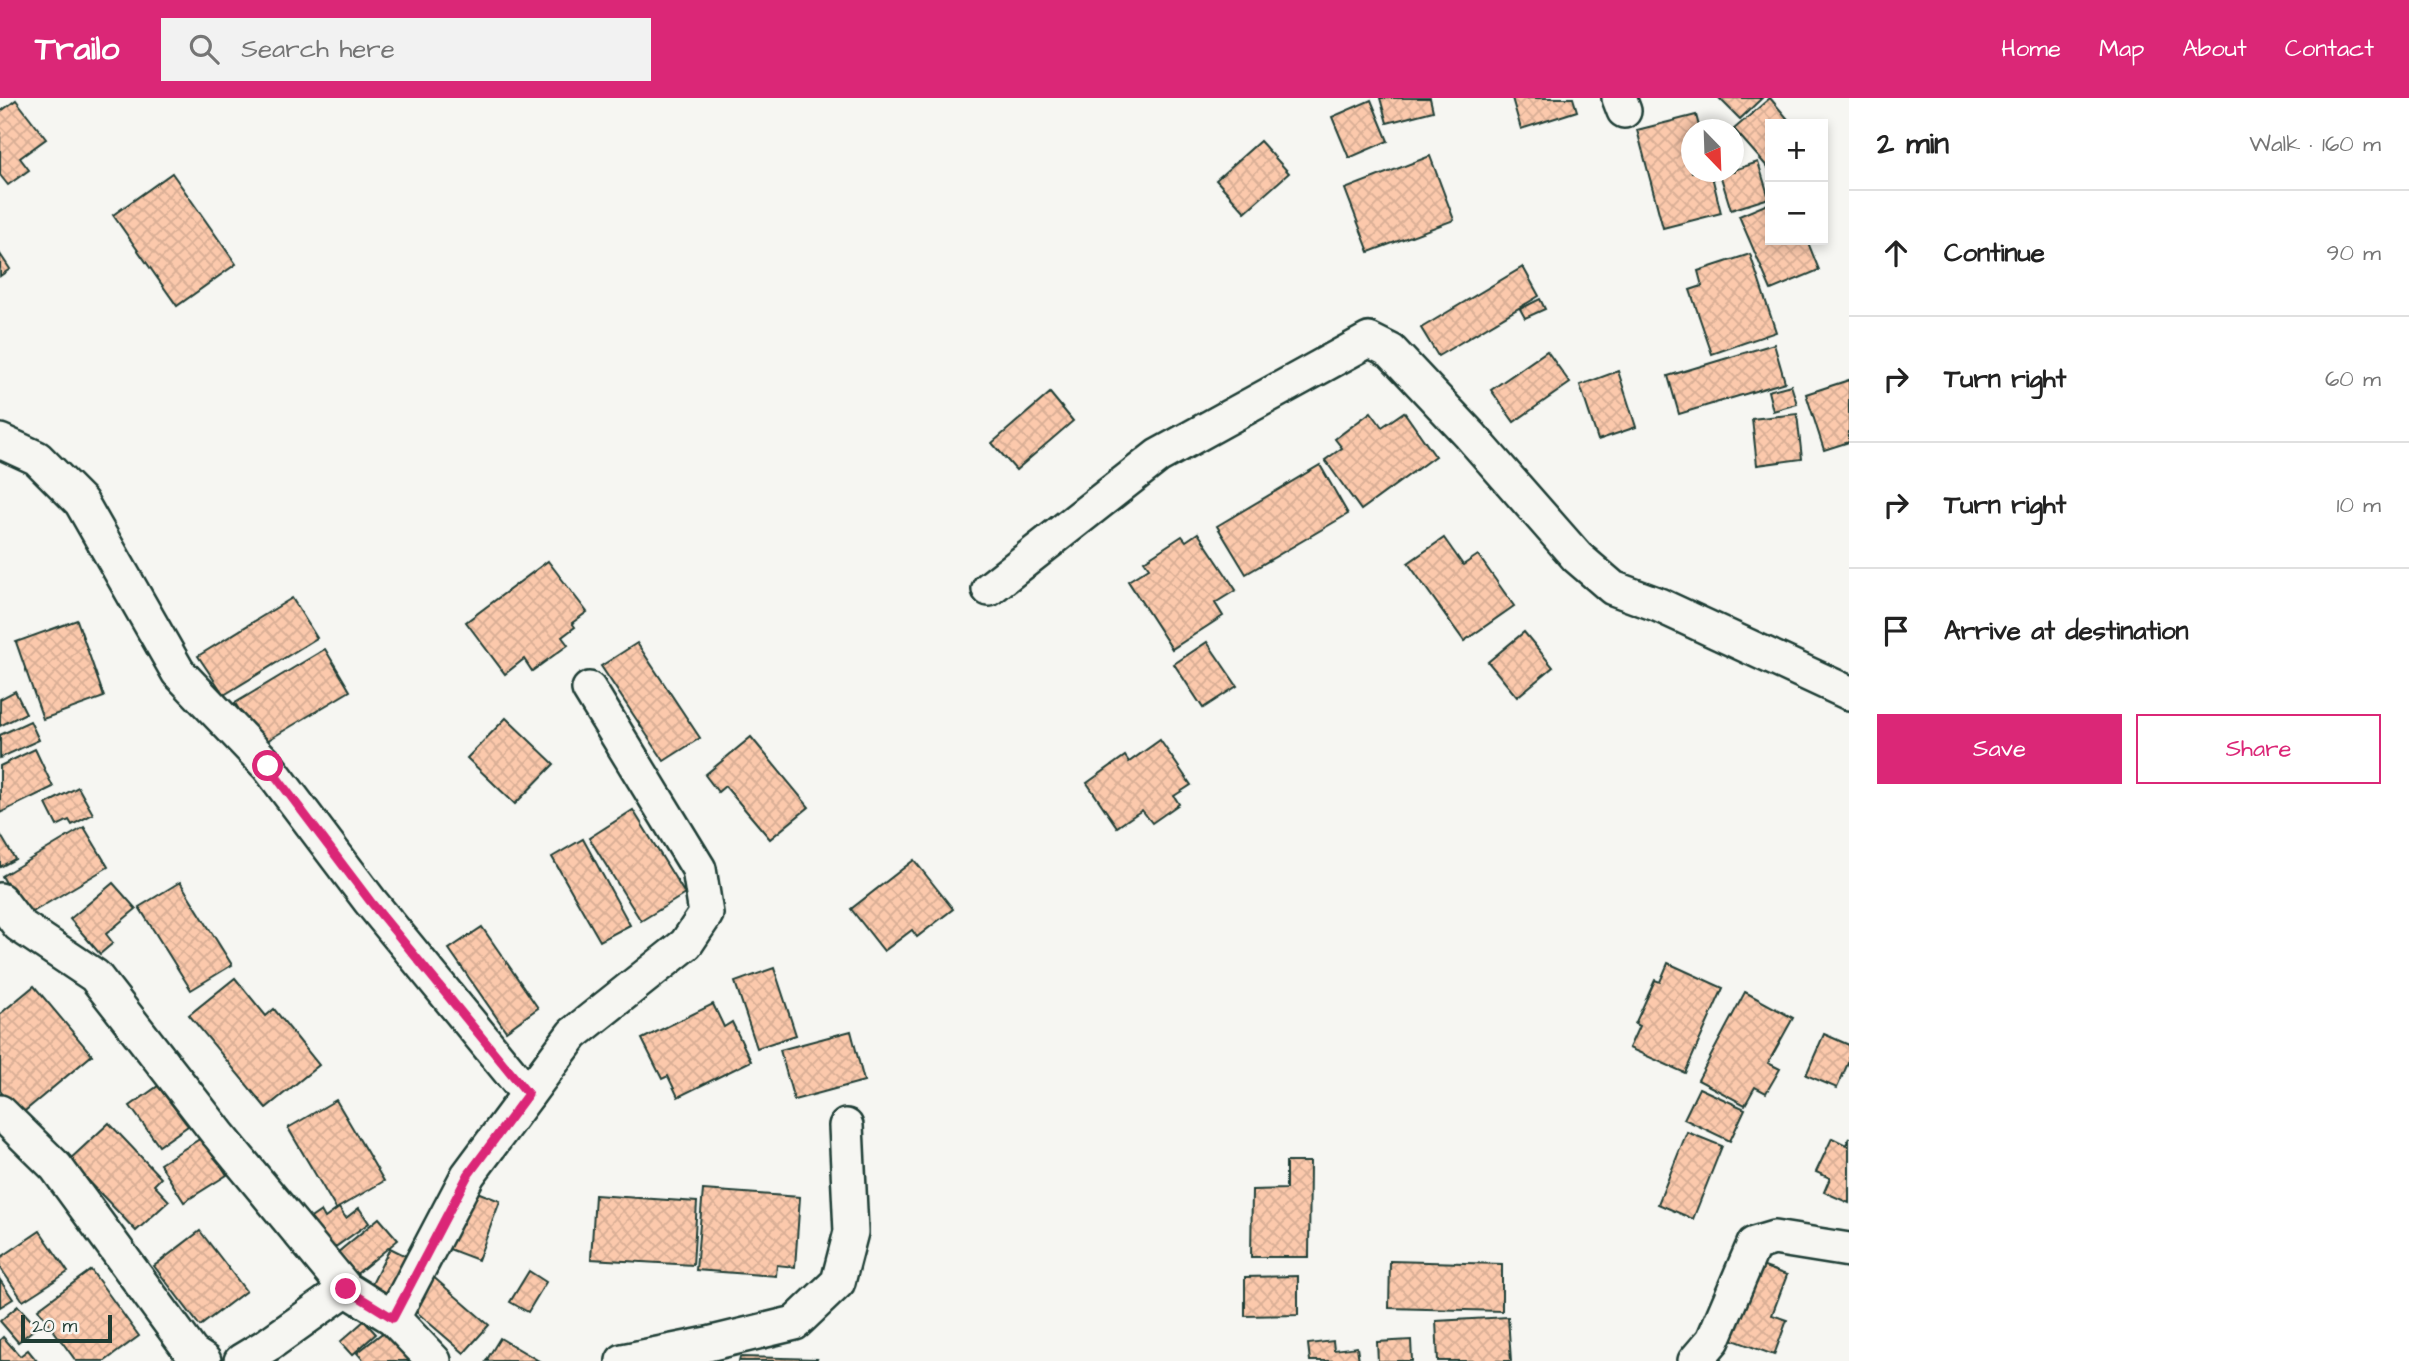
<!DOCTYPE html>
<html lang="en">
<head>
<meta charset="utf-8">
<style>
  body { margin:0; font-family:"Architects Daughter",sans-serif; background:#f2f2f2; color:#222 }
  .controls { position:absolute; right:21px; top:21px; display:grid; overflow:hidden; border-radius:0px; box-shadow:0 4px 10px #0003 }
  .controls button { width:63px; height:63px; display:grid; place-items:center; padding:0; border:0; border-bottom:2px solid #e0e0e0; background:#fff; color:#222; font:35px sans-serif }
  .compass { position:absolute; left:1681px; top:21px; width:63px; height:63px; border-radius:50%; background:#fff; box-shadow:0 4px 10px #0003; rotate:157deg }
  .scale { position:absolute; left:21px; bottom:18px; width:91px; box-sizing:border-box; padding-left:7px; border:4px solid #1f3d34; border-top:0; font-size:19px; line-height:24px; white-space:nowrap; color:#1f3d34; -webkit-text-stroke:5px #f6f6f2; paint-order:stroke }
  .stop { position:absolute; width:21px; height:21px; margin:-16px; border:5px solid #db2777; border-radius:50%; background:#fff }
  .stop.end { background:#db2777; border-color:#fff; box-shadow:0 2px 7px #0008 }
  .list { margin:0; padding:0; list-style:none }
  h2 { display:flex; justify-content:space-between; align-items:center; height:91px; margin:0; padding:0 28px; font-size:30px }
  h2 small { font-size:23px; font-weight:400; color:#767676 }
  .list li { display:grid; grid-template-columns:46px 1fr auto; gap:21px; align-items:center; box-sizing:border-box; height:126px; padding:0 28px; border-top:2px solid #e0e0e0 }
  .list b { display:block; font-size:26px; white-space:nowrap }
  .list em { font-size:23px; font-style:normal; color:#767676 }
  .actions { display:flex; gap:14px; padding:21px 28px }
  .actions a { flex:1; padding:16px 0; border:2px solid #db2777; border-radius:0px; text-align:center; font-size:24px; color:#db2777 }
  .actions .main { background:#db2777; color:#fff }
  .icon { flex:none; width:38px; height:38px; fill:none; stroke:currentColor; stroke-width:2; stroke-linecap:round; stroke-linejoin:round }
  .map { position:relative; flex:none; width:1849px; height:1263px; overflow:hidden }
  header { display:flex; align-items:center; gap:42px; box-sizing:border-box; height:98px; padding:0 35px; background:#db2777; color:#fff }
  header strong { font-size:33px }
  nav { display:flex; gap:38px; margin-inline-start:auto; font-size:24px }
  .search { width:490px; height:63px; background:#f2f2f2; display:flex; align-items:center; gap:18px; box-sizing:border-box; padding:0 24px; border-radius:0px; color:#767676; font-size:26px }
  main { display:flex }
  aside { flex:1; background:#fff }
  .map>svg:first-child { display:block }
  .building { fill:url(#building-cross-hatch); stroke:#1f3d34; stroke-width:2 }
  .lines { fill:none; stroke-linecap:round; stroke-linejoin:round }
  .street-casing { stroke:#1f3d34; stroke-width:38 }
  .street { stroke:#f6f6f2; stroke-width:33 }
  .route { stroke:#db2777; stroke-width:9 }
</style>
</head>
<body>
<header>
<strong>Trailo</strong>
<div class="search"><svg class="icon" aria-label="search" viewBox="0 0 24 24"><circle cx="10" cy="10" r="6"/><path d="M15 15l6 6"/></svg>Search here</div>
<nav><a>Home</a><a>Map</a><a>About</a><a>Contact</a></nav>
</header>
<main>
<div class="map">
<svg width="1849" height="1263" viewBox="0 0 1849 1263">
  <defs>
    <pattern id="building-cross-hatch" width="8" height="8" patternUnits="userSpaceOnUse" patternTransform="scale(1.75)"><rect width="8" height="8" fill="#fcc9ac"/><path d="M0 0l8 8M0 8l8-8" fill="none" stroke="#d8ae95"/></pattern>
  </defs>
  <rect width="100%" height="100%" fill="#f6f6f2"/>
  <filter id="ink" filterUnits="userSpaceOnUse"><feTurbulence type="fractalNoise" baseFrequency=".0143" numOctaves="2"/><feDisplacementMap in="SourceGraphic" scale="14" xChannelSelector="R" yChannelSelector="G"/><feConvolveMatrix kernelMatrix="1 2 1 2 8 2 1 2 1" color-interpolation-filters="sRGB"/></filter>
  <g filter="url(#ink)">
    <g class="building">
      <polygon points="1380,0 1430,0 1433,13 1387,25"/>
      <polygon points="1512,0 1573,0 1577,13 1521,31"/>
      <polygon points="1719,0 1762,0 1740,21"/>
      <polygon points="1770,0 1792,26 1770,26 1770,72 1734,31"/>
      <polygon points="16,2 46,41 20,60 29,72 8,87 0,77 0,14"/>
      <polygon points="1371,2 1388,43 1349,60 1332,19"/>
      <polygon points="1696,17 1700,32 1692,32 1692,74 1711,74 1721,115 1663,130 1637,32"/>
      <polygon points="1260,43 1289,75 1245,114 1216,82"/>
      <polygon points="1430,58 1454,122 1369,154 1345,91"/>
      <polygon points="1758,64 1769,100 1731,112 1720,76 1734,74 1734,72"/>
      <polygon points="172,75 236,166 177,208 113,117"/>
      <polygon points="1770,105 1770,142 1807,142 1819,172 1771,192 1739,118"/>
      <polygon points="0,156 10,171 0,178"/>
      <polygon points="1750,156 1776,234 1712,256 1690,192 1702,188 1698,173"/>
      <polygon points="1523,169 1539,198 1438,258 1421,230"/>
      <polygon points="1540,201 1545,211 1525,220 1520,211"/>
      <polygon points="1774,246 1785,284 1679,316 1668,278"/>
      <polygon points="1547,253 1570,285 1514,324 1491,292"/>
      <polygon points="1618,273 1636,329 1598,342 1580,287"/>
      <polygon points="1849,282 1849,344 1824,352 1806,296"/>
      <polygon points="1791,287 1797,306 1773,313 1768,293"/>
      <polygon points="1050,295 1073,323 1016,372 992,345"/>
      <polygon points="1371,314 1382,329 1404,314 1435,358 1361,412 1325,362 1342,350 1335,341"/>
      <polygon points="1797,316 1802,361 1757,367 1752,321"/>
      <polygon points="1320,367 1348,416 1246,476 1217,428"/>
      <polygon points="1198,435 1236,492 1215,505 1223,518 1172,551 1128,483 1149,470 1144,463 1182,438 1186,443"/>
      <polygon points="1444,440 1463,467 1478,457 1514,508 1464,543 1408,465"/>
      <polygon points="548,463 587,514 572,525 575,529 562,539 568,547 532,573 524,561 505,576 466,524"/>
      <polygon points="292,500 317,540 224,597 198,558"/>
      <polygon points="77,522 104,599 43,621 16,544"/>
      <polygon points="1524,534 1553,569 1517,599 1488,564"/>
      <polygon points="1207,544 1237,588 1203,610 1174,566"/>
      <polygon points="637,545 700,640 664,663 601,568"/>
      <polygon points="325,551 350,593 260,647 235,605"/>
      <polygon points="15,593 26,615 0,628 0,601"/>
      <polygon points="506,620 554,666 515,706 467,660"/>
      <polygon points="30,623 39,642 0,660 0,637"/>
      <polygon points="751,639 809,709 770,741 725,688 718,694 705,677"/>
      <polygon points="1160,642 1191,687 1174,698 1179,706 1152,725 1142,712 1117,729 1087,685 1125,658 1129,664"/>
      <polygon points="35,651 53,689 0,715 0,668"/>
      <polygon points="78,689 93,716 72,727 69,722 57,728 46,706"/>
      <polygon points="633,712 685,796 641,823 589,740"/>
      <polygon points="84,729 108,769 26,818 2,778"/>
      <polygon points="0,736 15,761 0,769"/>
      <polygon points="583,741 630,827 600,843 552,759"/>
      <polygon points="914,762 953,811 917,839 912,832 884,853 851,811"/>
      <polygon points="180,784 232,867 191,892 139,809"/>
      <polygon points="113,785 136,811 106,836 113,845 100,856 70,821"/>
      <polygon points="482,829 538,910 506,933 449,851"/>
      <polygon points="1668,865 1723,890 1685,975 1629,950 1639,928 1635,926 1655,882 1660,884"/>
      <polygon points="774,870 796,937 757,950 735,884"/>
      <polygon points="235,880 266,918 274,911 319,967 266,1010 189,917"/>
      <polygon points="34,888 92,957 20,1017 0,993 0,916"/>
      <polygon points="1745,894 1793,920 1768,965 1780,971 1766,995 1755,989 1745,1007 1698,982"/>
      <polygon points="713,906 724,929 732,924 751,963 678,999 668,978 662,981 642,941"/>
      <polygon points="851,933 864,983 794,1002 780,952"/>
      <polygon points="1824,936 1849,947 1849,963 1837,990 1806,977"/>
      <polygon points="158,988 188,1028 159,1048 130,1008"/>
      <polygon points="1699,990 1745,1011 1730,1043 1684,1021"/>
      <polygon points="336,1002 384,1083 336,1111 288,1030"/>
      <polygon points="109,1025 161,1080 154,1087 169,1103 136,1133 69,1062"/>
      <polygon points="1687,1034 1722,1048 1693,1121 1658,1106"/>
      <polygon points="203,1039 227,1077 184,1104 160,1066"/>
      <polygon points="1832,1040 1846,1047 1849,1040 1849,1105 1824,1094 1830,1080 1816,1074"/>
      <polygon points="1286,1064 1310,1064 1309,1159 1251,1159 1252,1092 1286,1091"/>
      <polygon points="472,1092 500,1103 478,1162 449,1151"/>
      <polygon points="703,1092 800,1099 795,1169 777,1167 776,1178 696,1172"/>
      <polygon points="595,1097 697,1104 693,1167 591,1161"/>
      <polygon points="339,1110 346,1120 359,1110 369,1125 327,1155 305,1124 321,1113 325,1120"/>
      <polygon points="379,1120 398,1142 348,1183 330,1161"/>
      <polygon points="40,1133 68,1174 23,1203 0,1169 0,1160"/>
      <polygon points="200,1133 246,1193 200,1228 154,1168"/>
      <polygon points="390,1150 410,1160 390,1198 371,1188"/>
      <polygon points="1390,1163 1502,1166 1502,1213 1389,1210"/>
      <polygon points="1753,1165 1787,1177 1772,1217 1787,1222 1774,1257 1725,1239"/>
      <polygon points="91,1172 139,1238 105,1263 76,1263 38,1211"/>
      <polygon points="529,1173 546,1184 528,1214 510,1204"/>
      <polygon points="431,1177 489,1227 464,1255 406,1205"/>
      <polygon points="1298,1178 1298,1217 1245,1218 1245,1179"/>
      <polygon points="0,1182 13,1201 0,1209"/>
      <polygon points="18,1208 37,1229 18,1244 0,1223"/>
      <polygon points="1508,1219 1511,1263 1438,1263 1436,1223"/>
      <polygon points="364,1223 376,1236 352,1257 340,1244"/>
      <polygon points="385,1233 410,1263 364,1263 357,1255"/>
      <polygon points="3,1239 20,1258 28,1252 37,1263 0,1263 0,1242"/>
      <polygon points="500,1240 539,1263 486,1263"/>
      <polygon points="1411,1242 1412,1263 1378,1263 1377,1244"/>
      <polygon points="1333,1243 1334,1252 1357,1249 1359,1263 1310,1263 1308,1246"/>
      <polygon points="740,1259 817,1261 816,1263 739,1263"/>
    </g>
    <g class="lines">
      <defs>
        <g id="street">
          <polyline points="1619,0 1624,13"/>
          <polyline points="0,343 37,360 81,404 178,574 268,668 370,803 528,996"/>
          <polyline points="989,491 1158,358 1369,242 1391,253 1470,337 1577,459 1613,490 1659,507 1849,595"/>
          <polyline points="0,802 19,827 95,878 218,1036 346,1191 393,1220 434,1263"/>
          <polyline points="0,1014 56,1069 192,1255 204,1263"/>
          <polyline points="393,1220 468,1077 573,936 686,846 706,816 699,771 589,591"/>
          <polyline points="241,1263 269,1246 346,1191"/>
          <polyline points="623,1263 708,1246 795,1225 838,1184 851,1134 846,1028"/>
          <polyline points="1695,1263 1713,1242 1754,1146 1774,1140 1849,1152"/>
        </g>
      </defs>
      <use href="#street" class="street-casing"/>
      <use href="#street" class="street"/>
    </g>
  </g>
  <g class="lines" filter="url(#ink)">
    <polyline class="route" points="268,668 370,803 528,996 468,1077 393,1220 346,1191"/>
  </g>
</svg>
<div class="controls">
<button>+</button>
<button>−</button>
</div>
<svg class="compass" viewBox="-18 -18 36 36"><path d="M0-13l5 13h-10z" fill="#e53935"/><path d="M0 13l5-13h-10z" fill="#767676"/></svg>
<div class="scale">20 m</div>
<div class="stop" style="left:268px;top:668px"></div>
<div class="stop end" style="left:346px;top:1191px"></div>
</div>
<aside>
<h2>2 min<small>Walk · 160 m</small></h2>
<ul class="list">
<li><svg class="icon" aria-label="ahead" viewBox="0 0 24 24"><path d="M12 20V5M6 11l6-6 6 6"/></svg><div><b>Continue</b></div><em>90 m</em></li>
<li><svg class="icon" aria-label="right" viewBox="0 0 24 24"><path d="M7 20v-9h11M14 6l5 5-5 5"/></svg><div><b>Turn right</b></div><em>60 m</em></li>
<li><svg class="icon" aria-label="right" viewBox="0 0 24 24"><path d="M7 20v-9h11M14 6l5 5-5 5"/></svg><div><b>Turn right</b></div><em>10 m</em></li>
<li><svg class="icon" aria-label="arrive" viewBox="0 0 24 24"><path d="M6 21V4h12l-3 4 3 4H6"/></svg><div><b>Arrive at destination</b></div></li>
</ul>
<div class="actions"><a class="main">Save</a><a>Share</a></div>
</aside>
</main>
</body>
</html>
